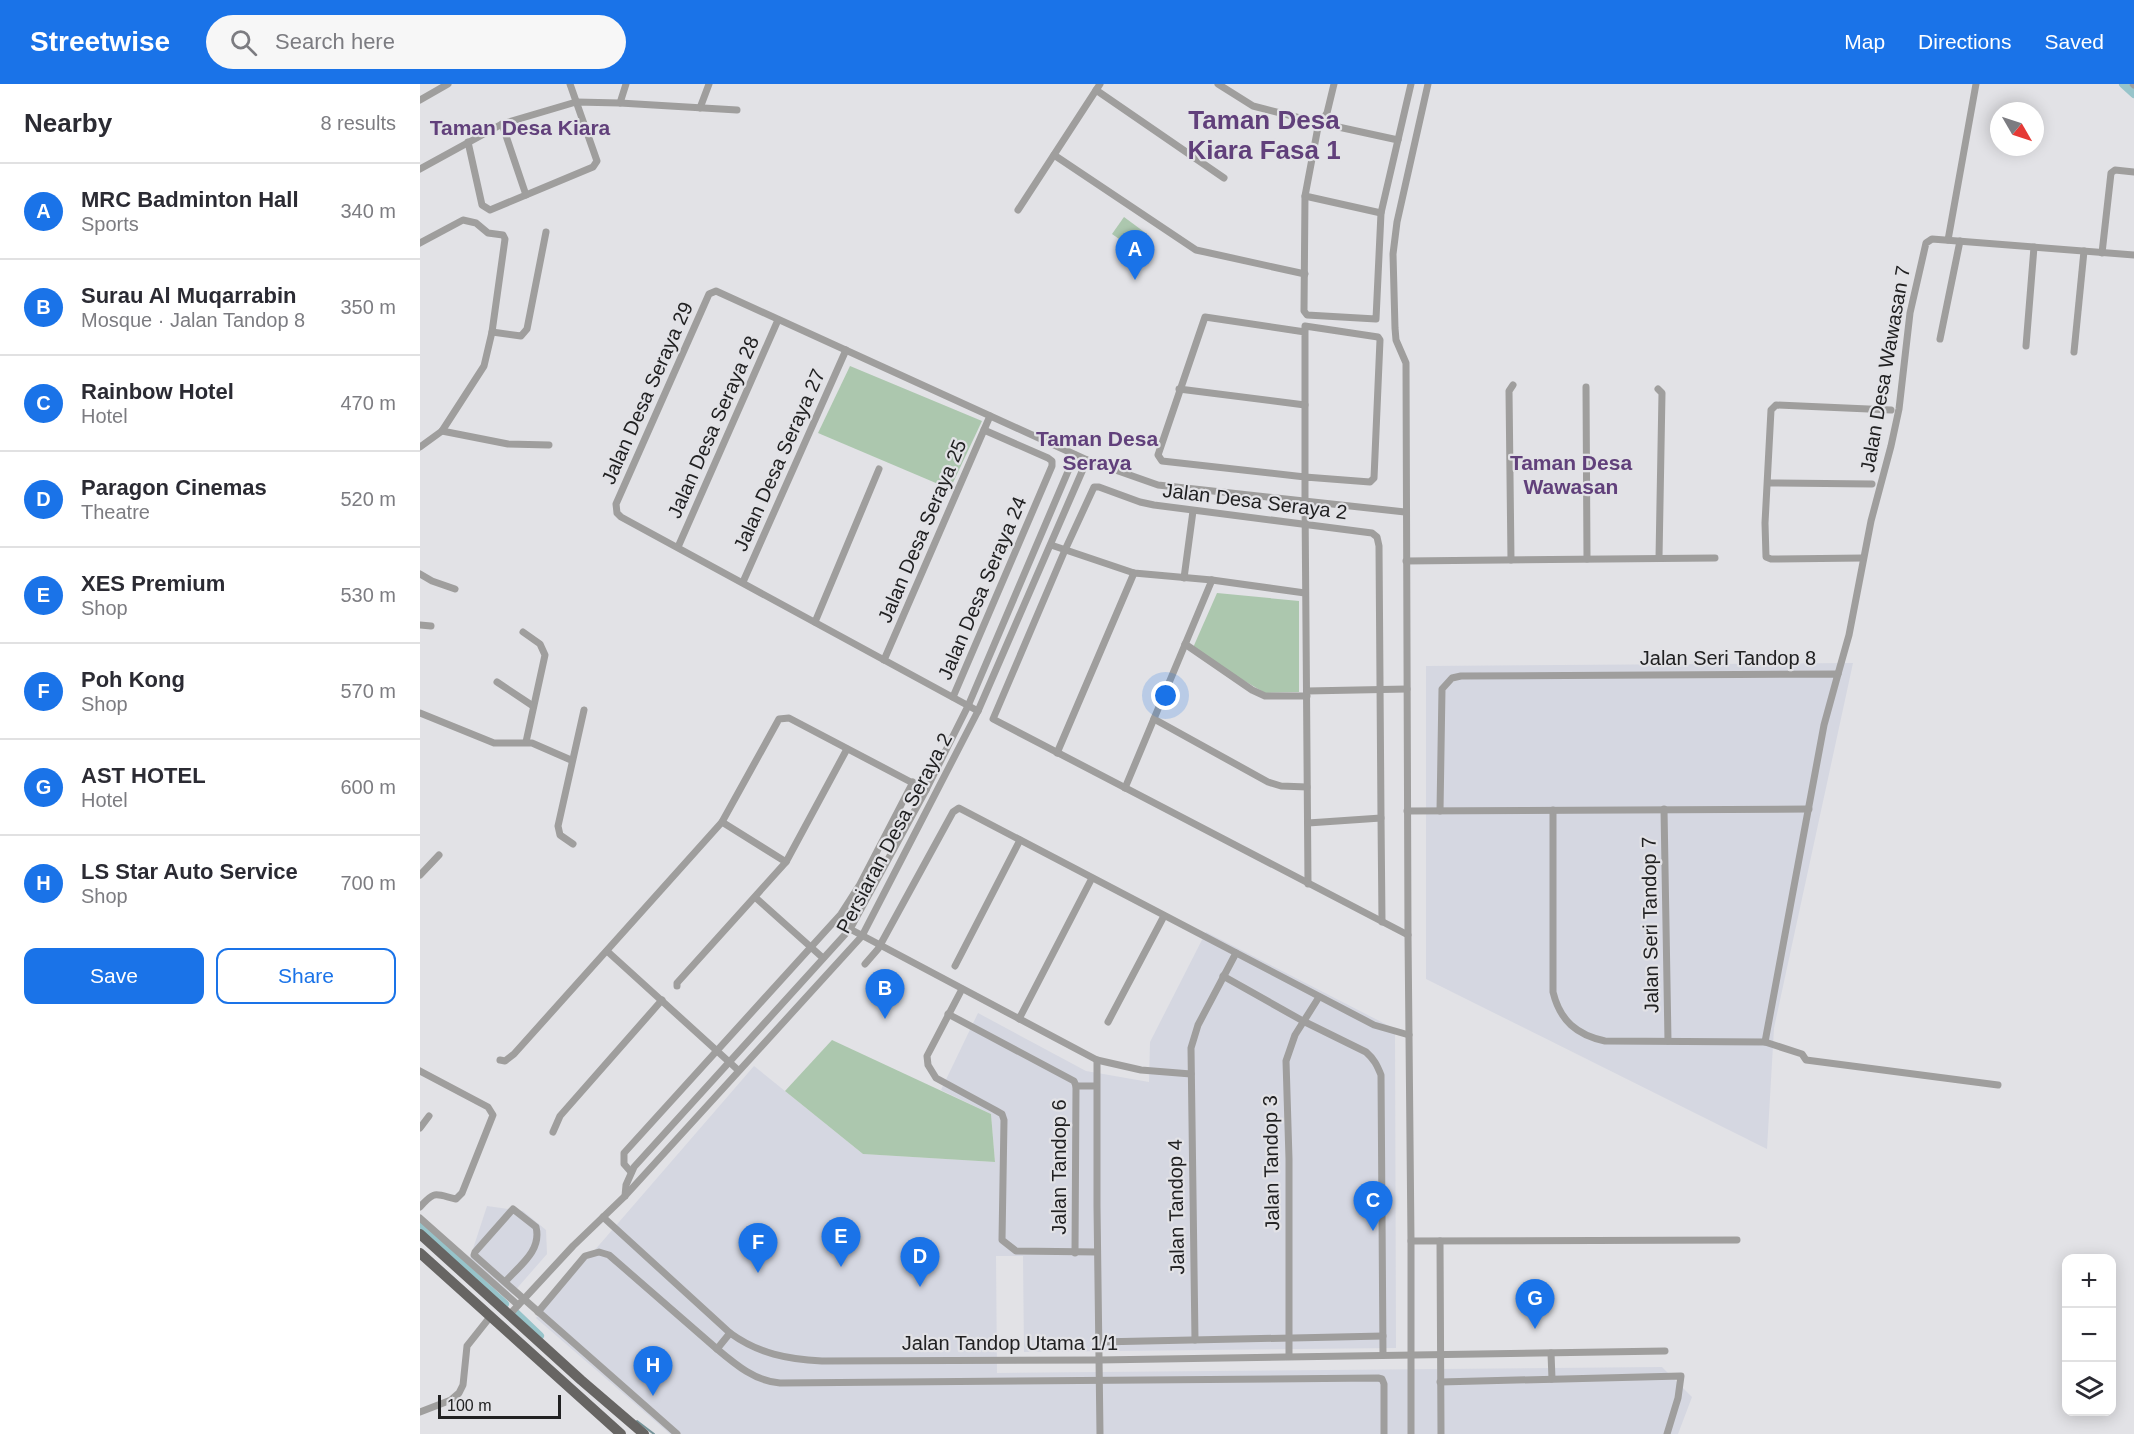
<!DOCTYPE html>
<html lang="en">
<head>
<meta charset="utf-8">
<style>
  body { margin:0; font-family:Helvetica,sans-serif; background:#f7f7f7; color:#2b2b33 }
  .controls { position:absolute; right:18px; bottom:18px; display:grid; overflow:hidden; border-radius:12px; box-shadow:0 3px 15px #0003 }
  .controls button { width:54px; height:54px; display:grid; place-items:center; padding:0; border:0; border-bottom:2px solid #e1e1e2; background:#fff; color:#2b2b33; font:30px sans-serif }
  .compass { position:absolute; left:1570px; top:18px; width:54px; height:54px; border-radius:50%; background:#fff; box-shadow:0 3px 15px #0003; rotate:129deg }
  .scale { position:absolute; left:18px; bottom:15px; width:123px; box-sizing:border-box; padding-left:6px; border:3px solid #212122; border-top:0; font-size:16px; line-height:21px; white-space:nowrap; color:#212122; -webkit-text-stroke:4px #e2e2e6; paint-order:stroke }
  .you { position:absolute; left:746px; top:612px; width:21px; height:21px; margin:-15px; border:4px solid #fff; border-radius:50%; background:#1a73e8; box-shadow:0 0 0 9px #1a73e833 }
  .badge { display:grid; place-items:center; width:39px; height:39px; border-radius:50%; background:#1a73e8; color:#fff; font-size:20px; font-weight:700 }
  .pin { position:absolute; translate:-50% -50px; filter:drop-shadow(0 2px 3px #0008) }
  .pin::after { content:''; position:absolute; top:32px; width:21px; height:18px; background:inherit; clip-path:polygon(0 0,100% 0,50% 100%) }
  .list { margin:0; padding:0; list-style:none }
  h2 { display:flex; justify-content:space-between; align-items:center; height:78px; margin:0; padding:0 24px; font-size:26px }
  h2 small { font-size:20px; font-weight:400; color:#7c7c81 }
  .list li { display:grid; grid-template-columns:39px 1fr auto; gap:18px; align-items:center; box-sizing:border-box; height:96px; padding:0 24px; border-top:2px solid #e1e1e2 }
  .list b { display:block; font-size:22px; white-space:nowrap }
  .list p { margin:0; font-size:20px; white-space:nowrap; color:#7c7c81 }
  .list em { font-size:20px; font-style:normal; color:#7c7c81 }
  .actions { display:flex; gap:12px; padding:18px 24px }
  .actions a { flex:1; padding:14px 0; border:2px solid #1a73e8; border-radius:12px; text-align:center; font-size:21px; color:#1a73e8 }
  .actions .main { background:#1a73e8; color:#fff }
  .icon { flex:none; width:33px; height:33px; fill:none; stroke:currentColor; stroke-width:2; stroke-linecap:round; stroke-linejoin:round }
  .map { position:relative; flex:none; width:1714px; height:1350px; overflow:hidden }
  header { display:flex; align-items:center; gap:36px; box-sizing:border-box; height:84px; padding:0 30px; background:#1a73e8; color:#fff }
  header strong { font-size:28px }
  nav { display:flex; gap:33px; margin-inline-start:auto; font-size:21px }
  .search { width:420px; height:54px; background:#f7f7f7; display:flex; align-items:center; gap:15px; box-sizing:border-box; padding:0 21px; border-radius:33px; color:#7c7c81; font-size:22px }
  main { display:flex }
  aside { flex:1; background:#fff }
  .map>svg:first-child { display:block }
  .built { fill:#d5d7e1 }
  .green { fill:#acc7ae }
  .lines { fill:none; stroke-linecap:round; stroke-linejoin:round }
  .stream { stroke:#749398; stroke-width:2 }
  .canal { stroke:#97c4ca; stroke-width:8 }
  .minor { stroke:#9f9e9d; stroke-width:7 }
  .primary { stroke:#676563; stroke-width:10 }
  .labels { text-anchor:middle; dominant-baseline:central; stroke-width:4.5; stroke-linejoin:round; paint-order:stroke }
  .street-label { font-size:20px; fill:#212122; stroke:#e2e2e6 }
  .neighbourhood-label { font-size:21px; font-weight:bold; fill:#61407b; stroke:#e2e2e6 }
  .district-label { font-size:26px; font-weight:bold; fill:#61407b; stroke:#e2e2e6 }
</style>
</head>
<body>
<header>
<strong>Streetwise</strong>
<div class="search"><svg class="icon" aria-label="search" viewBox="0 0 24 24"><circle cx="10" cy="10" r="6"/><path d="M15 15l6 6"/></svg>Search here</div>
<nav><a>Map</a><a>Directions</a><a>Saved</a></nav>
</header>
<main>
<aside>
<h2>Nearby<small>8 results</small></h2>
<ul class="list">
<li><span class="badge">A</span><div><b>MRC Badminton Hall</b><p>Sports</p></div><em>340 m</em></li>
<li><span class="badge">B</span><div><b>Surau Al Muqarrabin</b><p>Mosque · Jalan Tandop 8</p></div><em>350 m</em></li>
<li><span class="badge">C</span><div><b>Rainbow Hotel</b><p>Hotel</p></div><em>470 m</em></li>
<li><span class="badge">D</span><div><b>Paragon Cinemas</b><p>Theatre</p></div><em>520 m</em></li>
<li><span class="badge">E</span><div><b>XES Premium</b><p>Shop</p></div><em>530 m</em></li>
<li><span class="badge">F</span><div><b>Poh Kong</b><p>Shop</p></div><em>570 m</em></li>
<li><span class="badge">G</span><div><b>AST HOTEL</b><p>Hotel</p></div><em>600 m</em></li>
<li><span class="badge">H</span><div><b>LS Star Auto Service</b><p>Shop</p></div><em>700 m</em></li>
</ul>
<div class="actions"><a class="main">Save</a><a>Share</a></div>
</aside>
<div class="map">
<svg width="1714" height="1350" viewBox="0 0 1714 1350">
  <rect width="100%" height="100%" fill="#e2e2e6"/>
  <g class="built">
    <polygon points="1433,579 1354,944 1347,1065 1006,895 1006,582"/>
    <polygon points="786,848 975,945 976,1264 604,1268 603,1172 576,1172 577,1289 1242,1283 1272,1313 1258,1350 250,1350 116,1234 334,982 443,1070 575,1078 571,1030 521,1006 558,929 666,987 729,998 730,958"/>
    <polygon points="67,1122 103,1127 126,1146 127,1170 92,1210 50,1174"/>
  </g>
  <g class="green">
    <polygon points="704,133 727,150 716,167 692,150"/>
    <polygon points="430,282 562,337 530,405 398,349"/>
    <polygon points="797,509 879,517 879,608 845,609 772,566"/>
    <polygon points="412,956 571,1030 575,1078 443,1070 365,1007"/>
  </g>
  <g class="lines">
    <polyline class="stream" points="217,1337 234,1350"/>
    <g class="canal">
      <polyline points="1703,0 1714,10"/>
      <polyline points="0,1142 85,1220"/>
      <polyline points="95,1228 120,1252"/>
    </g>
    <g class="minor">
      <polyline points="798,0 833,22 900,39 978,56"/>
      <polyline points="914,0 907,29 898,43 885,112 884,227 887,231 956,235 961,129 991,0"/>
      <polyline points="1713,0 1714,1"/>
      <polyline points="676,6 804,94"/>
      <polyline points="0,16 28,0"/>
      <polyline points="200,19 206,0"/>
      <polyline points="280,24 289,0"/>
      <polyline points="82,40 106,111"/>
      <polyline points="48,58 62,121 70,126 173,83 177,77 150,0"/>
      <polyline points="634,71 776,166 885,190"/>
      <polyline points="0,85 82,40 156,18 200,19 317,26"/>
      <polyline points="885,112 961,129"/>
      <polyline points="598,126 680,0"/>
      <polyline points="1528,156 1556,0"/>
      <polyline points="0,159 43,136 56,139 68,149 83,151 85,155 72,248 64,282 22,347 0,363"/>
      <polyline points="1682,169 1691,89 1695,86 1714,88"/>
      <polyline points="72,248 101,252 107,245 126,148"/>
      <path d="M885 248 785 233 738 371 742 377 885 393 950 398 954 394 960 256 958 253 885 242C885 300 885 359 885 417L888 800"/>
      <polyline points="1520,255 1540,157"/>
      <polyline points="1606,262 1614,163"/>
      <polyline points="1654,268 1664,167"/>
      <polyline points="1166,303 1167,475"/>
      <polyline points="759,305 885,321"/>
      <polyline points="1238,305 1242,309 1239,474"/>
      <polyline points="22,347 88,360 129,361"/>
      <polyline points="1348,399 1452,400"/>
      <polyline points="631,461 714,489 792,496 885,509"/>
      <polyline points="258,463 358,236"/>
      <polyline points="1443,474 1351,475 1346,473 1345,439 1351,326 1356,321 1471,326"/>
      <polyline points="1091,476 1089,307 1093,301"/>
      <polyline points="986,477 1295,474"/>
      <polyline points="0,490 12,497 35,505"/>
      <polyline points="764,494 773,427"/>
      <polyline points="323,498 426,266"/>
      <polyline points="395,538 459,385"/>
      <polyline points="0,541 11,542"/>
      <polyline points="103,548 120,560 125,571 106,658"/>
      <polyline points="765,560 832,606 845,612 887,612"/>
      <polyline points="464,576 570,332"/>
      <polyline points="1418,590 1429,551 1451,437 1471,362 1479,325 1490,229 1506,159 1512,155 1714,171"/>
      <polyline points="77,598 113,622"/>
      <polyline points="887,607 987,605"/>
      <polyline points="533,613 632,382 632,377 628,374 564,346"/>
      <polyline points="558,627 201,433 197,429 196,420 289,210 296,207 667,376 738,401 985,428"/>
      <polyline points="0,629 74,659 112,659 151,676"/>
      <polyline points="734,635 848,698 861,702 887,703"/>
      <polyline points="637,669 714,489"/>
      <polyline points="705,704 792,496"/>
      <polyline points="1244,725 1248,957"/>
      <path d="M1133 726V908C1140 937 1157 951 1185 957L1345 958 1382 970 1386 976 1578 1001"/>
      <polyline points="987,727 1389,725"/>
      <polyline points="1020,727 1022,605 1032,594 1041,592 1418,590 1404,641 1345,958"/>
      <polyline points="961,734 962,838"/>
      <polyline points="302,738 366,778"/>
      <polyline points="888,739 961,734 959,462 957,453 952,449 734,421 720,418 679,403 674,403 645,466 573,635 988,851"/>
      <polyline points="153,760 140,751 138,742 164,626"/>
      <polyline points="0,791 19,771"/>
      <polyline points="336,814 403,874"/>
      <polyline points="430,845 677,976 721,986 771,990"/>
      <polyline points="187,867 318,986"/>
      <polyline points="445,880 458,865 533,728 539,724 954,941 989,951"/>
      <polyline points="535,882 600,756"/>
      <path d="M803 892 883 937 946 968C954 975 957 981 961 991L963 1271"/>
      <polyline points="257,902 257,899 366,778 427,665"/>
      <polyline points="542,905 507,972 508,981 516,994 575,1026 582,1030 584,1036 582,1156 596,1167 677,1168"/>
      <polyline points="528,930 654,997 656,1002 655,1169"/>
      <polyline points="599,935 672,794"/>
      <polyline points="688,938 744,832"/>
      <polyline points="80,976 85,977 94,970 302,738 359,635 369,634 506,706"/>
      <polyline points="677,976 677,1122 680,1350"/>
      <path d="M0 987 68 1023 73 1031 42 1109 36 1115C15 1110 15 1106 0 1123"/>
      <polyline points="656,1002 676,1002"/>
      <polyline points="0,1044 9,1032"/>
      <polyline points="133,1048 140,1032 242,916"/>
      <polyline points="211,1088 204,1080 204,1069 421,830 439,802 493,698"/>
      <polyline points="205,1112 206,1101 214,1083 430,845 506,706 548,622 655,371"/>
      <path d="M183 1133 310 1249C339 1270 367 1275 402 1277L679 1276 1245 1267"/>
      <polyline points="0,1134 98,1221"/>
      <polyline points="991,1157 1317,1156"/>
      <polyline points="1020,1157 1021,1350"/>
      <path d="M85 1198C99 1182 122 1167 116 1143L93 1125 55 1168 54 1171 257 1350"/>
      <polyline points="118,1228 165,1172 179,1168 189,1171 297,1265 310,1249"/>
      <polyline points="89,1231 153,1162 205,1112 442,852 558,627 667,376"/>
      <polyline points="775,1256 771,964 778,941 816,869"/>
      <polyline points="679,1258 963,1252"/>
      <path d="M297 1265C316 1281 335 1297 360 1299L958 1294 962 1295 964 1300V1350"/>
      <polyline points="1131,1269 1132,1295"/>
      <polyline points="869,1271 869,1075 866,977 875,951 899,913"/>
      <polyline points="1020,1298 1261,1292 1258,1314 1247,1350"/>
      <polyline points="0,1328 31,1316 39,1309 43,1301 47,1262 70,1233"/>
      <polyline points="991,1350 991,1157 988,851 986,279 976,256 975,244 973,170 977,138 1008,0"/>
    </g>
    <g class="primary">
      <polyline points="0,1150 161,1296 224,1350"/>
      <polyline points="0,1169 201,1350"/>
    </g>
  </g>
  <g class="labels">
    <g class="street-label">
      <text transform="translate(1465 285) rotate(-80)">Jalan Desa Wawasan 7</text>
      <text transform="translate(227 309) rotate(-66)">Jalan Desa Seraya 29</text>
      <text transform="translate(293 343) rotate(-66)">Jalan Desa Seraya 28</text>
      <text transform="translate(359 376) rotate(-66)">Jalan Desa Seraya 27</text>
      <text transform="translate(835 417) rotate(7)">Jalan Desa Seraya 2</text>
      <text transform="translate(502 447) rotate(-67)">Jalan Desa Seraya 25</text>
      <text transform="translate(562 504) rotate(-67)">Jalan Desa Seraya 24</text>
      <text x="1308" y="574">Jalan Seri Tandop 8</text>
      <text transform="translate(474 749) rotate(-62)">Persiaran Desa Seraya 2</text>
      <text transform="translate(1230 841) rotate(-91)">Jalan Seri Tandop 7</text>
      <text transform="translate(851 1079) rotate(-91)">Jalan Tandop 3</text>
      <text transform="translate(639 1083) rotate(-90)">Jalan Tandop 6</text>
      <text transform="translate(756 1123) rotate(-91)">Jalan Tandop 4</text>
      <text x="590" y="1259">Jalan Tandop Utama 1/1</text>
    </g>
    <g class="neighbourhood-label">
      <text x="100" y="43">Taman Desa Kiara</text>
      <text x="677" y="354">Taman Desa<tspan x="677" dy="24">Seraya</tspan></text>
      <text x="1151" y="378">Taman Desa<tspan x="1151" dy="24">Wawasan</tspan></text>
    </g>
    <g class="district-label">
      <text x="844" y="36">Taman Desa<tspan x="844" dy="30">Kiara Fasa 1</tspan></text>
    </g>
  </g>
</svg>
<div class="controls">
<button>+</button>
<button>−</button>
<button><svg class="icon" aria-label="layers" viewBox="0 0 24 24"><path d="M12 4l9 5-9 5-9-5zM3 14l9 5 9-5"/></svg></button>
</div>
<svg class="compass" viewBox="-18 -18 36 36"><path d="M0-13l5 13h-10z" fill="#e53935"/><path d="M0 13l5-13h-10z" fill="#7c7c81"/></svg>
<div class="scale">100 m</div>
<div class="you"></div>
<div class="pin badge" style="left:715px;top:196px">A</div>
<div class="pin badge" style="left:465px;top:935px">B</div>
<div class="pin badge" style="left:953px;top:1147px">C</div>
<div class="pin badge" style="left:500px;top:1203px">D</div>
<div class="pin badge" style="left:421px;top:1183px">E</div>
<div class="pin badge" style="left:338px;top:1189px">F</div>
<div class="pin badge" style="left:1115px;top:1245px">G</div>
<div class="pin badge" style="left:233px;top:1312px">H</div>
</div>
</main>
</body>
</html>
